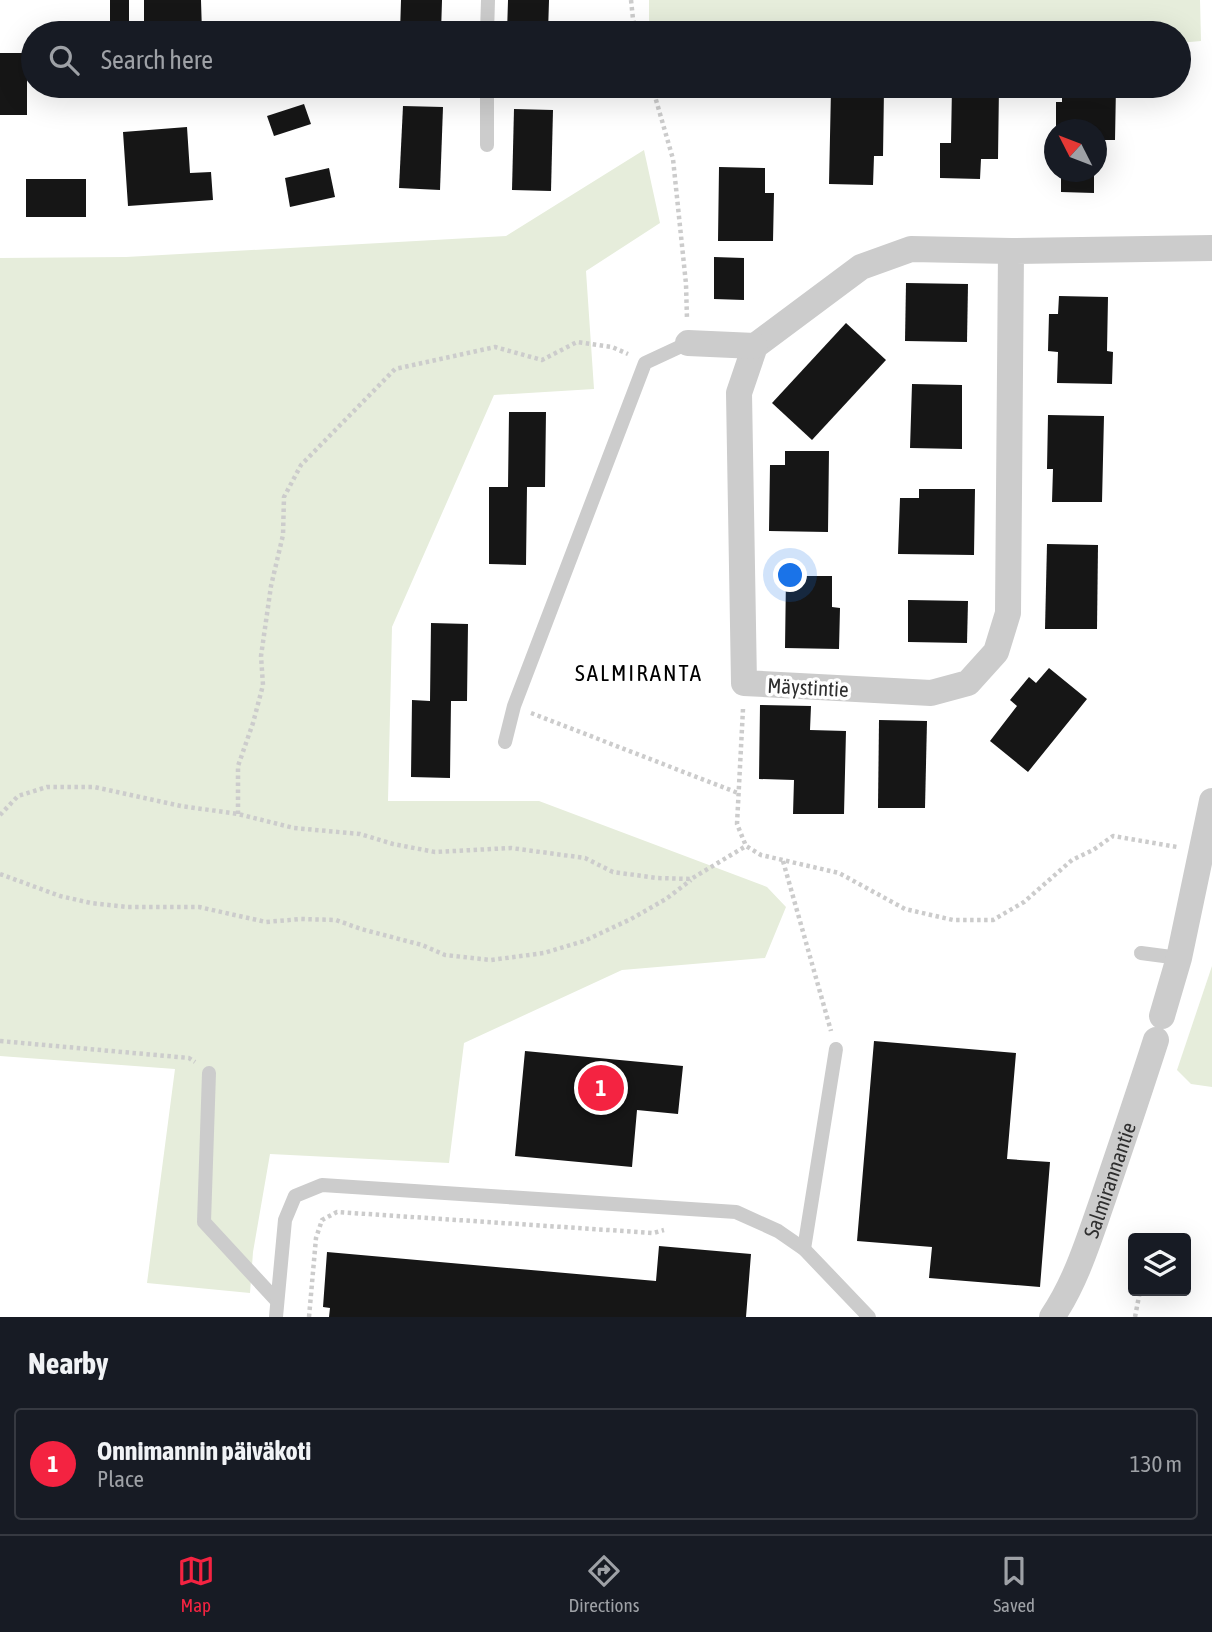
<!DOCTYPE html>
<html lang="en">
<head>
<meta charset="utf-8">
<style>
  body { margin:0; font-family:"Asap Condensed",sans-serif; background:#20242c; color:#f1f3f6 }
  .controls { position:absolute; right:21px; bottom:21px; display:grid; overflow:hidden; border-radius:7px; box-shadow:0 7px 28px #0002 }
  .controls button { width:63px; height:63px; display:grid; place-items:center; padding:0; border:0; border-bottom:2px solid #363941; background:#171b24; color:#f1f3f6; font:35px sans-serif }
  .compass { position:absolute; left:1044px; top:119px; width:63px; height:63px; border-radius:50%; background:#171b24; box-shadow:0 7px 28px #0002; rotate:312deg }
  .you { position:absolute; left:791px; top:576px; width:24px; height:24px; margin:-18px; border:5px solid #fff; border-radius:50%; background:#1a73e8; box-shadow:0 0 0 10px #1a73e833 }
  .badge { display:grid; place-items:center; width:46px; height:46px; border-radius:50%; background:#f42341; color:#fff; font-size:23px; font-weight:700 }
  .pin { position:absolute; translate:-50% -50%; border:4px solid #fff; box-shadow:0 2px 7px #0006 }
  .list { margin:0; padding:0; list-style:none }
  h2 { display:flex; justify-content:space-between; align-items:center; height:91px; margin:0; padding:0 28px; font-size:30px }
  h2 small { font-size:23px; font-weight:400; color:#9ea1a6 }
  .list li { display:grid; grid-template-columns:46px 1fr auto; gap:21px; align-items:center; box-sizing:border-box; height:112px; margin:0 14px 14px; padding:0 14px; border:2px solid #363941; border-radius:7px }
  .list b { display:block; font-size:26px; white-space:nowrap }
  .list p { margin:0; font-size:23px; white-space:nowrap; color:#9ea1a6 }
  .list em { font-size:23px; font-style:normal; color:#9ea1a6 }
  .icon { flex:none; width:38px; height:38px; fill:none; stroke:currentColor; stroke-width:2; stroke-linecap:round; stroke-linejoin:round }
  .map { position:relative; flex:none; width:1212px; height:1317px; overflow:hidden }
  .search { position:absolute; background:#171b24; box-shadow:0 7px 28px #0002; left:21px; right:21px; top:21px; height:77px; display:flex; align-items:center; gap:18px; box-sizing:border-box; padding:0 24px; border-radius:38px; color:#9ea1a6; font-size:26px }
  .sheet { height:217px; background:#171b24 }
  nav { display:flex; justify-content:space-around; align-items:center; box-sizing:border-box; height:98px; border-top:2px solid #363941; background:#171b24; font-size:19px; color:#9ea1a6 }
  nav a { display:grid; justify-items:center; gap:4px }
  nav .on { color:#f42341 }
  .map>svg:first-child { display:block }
  .green { fill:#e6eddb }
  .building { fill:#161616 }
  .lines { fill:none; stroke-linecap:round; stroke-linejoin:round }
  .path { stroke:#ccc; stroke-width:4.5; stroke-dasharray:3.5 3.5; stroke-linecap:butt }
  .service { stroke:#ccc; stroke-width:14 }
  .minor { stroke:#ccc; stroke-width:26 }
  .labels { text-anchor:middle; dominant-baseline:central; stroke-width:7; stroke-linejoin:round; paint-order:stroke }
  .street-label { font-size:21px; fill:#2f2f2f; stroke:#fff }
  .neighbourhood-label { font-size:23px; letter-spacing:2px; fill:#000; stroke:#fff }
</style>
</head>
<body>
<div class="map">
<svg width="1212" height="1317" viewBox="0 0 1212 1317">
  <rect width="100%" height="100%" fill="#fff"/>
  <g class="green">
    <polygon points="649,0 1200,0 1201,41 1179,43 1179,33 653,33 649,20"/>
    <polygon points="644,150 660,223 586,271 594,389 494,395 392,627 388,801 539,801 767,887 786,907 765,958 622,970 464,1043 449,1163 270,1154 253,1252 250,1293 147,1283 175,1069 0,1056 0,258 126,257 506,236"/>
    <polygon points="1212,966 1212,1087 1191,1084 1177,1070"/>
  </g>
  <g class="building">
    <rect x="110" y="0" width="19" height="33"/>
    <polygon points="144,0 201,0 202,33 144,33"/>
    <polygon points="401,0 442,0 441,33 400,33"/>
    <polygon points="508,0 549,0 548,33 507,33"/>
    <rect x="0" y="53" width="27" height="62"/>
    <polygon points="952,86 999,86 998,159 981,159 980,179 940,178 940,143 951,143"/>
    <polygon points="1062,86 1116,86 1115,140 1096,140 1096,130 1056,130 1056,102 1062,102"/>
    <polygon points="831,89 884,89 883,156 874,156 873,185 829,184"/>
    <polygon points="304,104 311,124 274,136 267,116"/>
    <polygon points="403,106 443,107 440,190 399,188"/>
    <polygon points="514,109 553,110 551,191 512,190"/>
    <polygon points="187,127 190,173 211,172 213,200 128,206 123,132"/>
    <polygon points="719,167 765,168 765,193 774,193 773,241 718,241"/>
    <polygon points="329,168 335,197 290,207 285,178"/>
    <polygon points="1061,172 1094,172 1094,193 1061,192"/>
    <rect x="26" y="179" width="60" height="38"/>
    <polygon points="714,257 744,258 744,300 714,299"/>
    <polygon points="906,283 968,284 967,342 905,341"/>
    <polygon points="1059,296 1108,297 1107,351 1113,352 1112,384 1057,383 1058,352 1048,351 1049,314 1058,314"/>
    <polygon points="846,323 886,360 812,440 772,403"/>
    <polygon points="912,384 962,385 962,449 910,448"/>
    <polygon points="509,412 546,412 545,487 527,487 526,565 489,564 489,487 508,487"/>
    <polygon points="1048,415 1104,416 1102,502 1052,502 1053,469 1047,469"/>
    <polygon points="785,451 829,451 828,532 769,531 770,465 785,465"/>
    <polygon points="919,489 975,489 974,555 898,554 900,498 919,498"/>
    <polygon points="1047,544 1098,545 1097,629 1045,629"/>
    <polygon points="786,576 832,576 832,607 840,608 839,649 785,648"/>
    <polygon points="908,600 968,601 967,643 908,642"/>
    <polygon points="431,623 468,624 467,701 451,701 450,778 411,777 412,700 430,701"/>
    <polygon points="1049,668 1087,699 1028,772 990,741 1017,706 1010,700 1029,677 1036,683"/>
    <polygon points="760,705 811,706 810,730 846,731 844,814 793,814 794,780 759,779"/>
    <polygon points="879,720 927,721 925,808 878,808"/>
    <polygon points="874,1041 1016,1053 1007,1159 1050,1162 1040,1287 929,1278 932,1247 857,1241"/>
    <polygon points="525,1051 683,1066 678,1114 637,1110 632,1167 515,1156"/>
    <polygon points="659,1246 751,1254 746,1317 329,1317 330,1308 323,1307 327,1252 656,1281"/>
  </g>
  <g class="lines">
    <g class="path">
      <polyline points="631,0 633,19 637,33"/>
      <polyline points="652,86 673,159 686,284 687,319"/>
      <polyline points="743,709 737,824 746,846 761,855 839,873 905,909 953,920 993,920 1024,902 1072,860 1093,850 1113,836 1177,847"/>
      <polyline points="531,713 738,793"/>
      <polyline points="238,814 238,766 253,723 263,685 261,656 271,586 283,535 284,497 301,465 395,369 495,347 542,360 577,342 612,347 628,354"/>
      <polyline points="0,815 18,796 47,787 94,787 181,806 238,814 294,828 360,834 393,844 435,852 511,848 585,858 613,872 657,878 691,879 746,846"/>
      <polyline points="783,861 831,1031"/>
      <polyline points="0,874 60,896 91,903 127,907 199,907 266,922 301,919 336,920 361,929 422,945 445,955 491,960 544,953 584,941 631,919 666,899 691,880"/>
      <polyline points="0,1041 189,1058 195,1062"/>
      <polyline points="309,1317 316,1238 322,1220 337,1212 653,1233 664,1230"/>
      <polyline points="1135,1317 1140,1291"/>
    </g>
    <g class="service">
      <polyline points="487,33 488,0"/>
      <polyline points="487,145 487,86"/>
      <polyline points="505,742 514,706 645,363 688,343"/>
      <polyline points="1141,953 1179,958"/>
      <polyline points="209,1073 204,1222 277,1301"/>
      <polyline points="804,1249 836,1049"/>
      <polyline points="276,1317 285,1220 295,1196 322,1185 736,1212 778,1231 804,1249 869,1317"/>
    </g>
    <g class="minor">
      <polyline points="1011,251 1008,613 996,652 968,683 931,693 744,683 739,393 755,346 861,267 911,249 1011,251 1212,248"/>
      <polyline points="688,343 755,346"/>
      <polyline points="1162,1016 1179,958 1212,801"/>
      <path id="s1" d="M1052 1317C1076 1282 1089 1239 1103 1199 1121 1146 1139 1093 1156 1040"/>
    </g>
  </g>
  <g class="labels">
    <g class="street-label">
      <text transform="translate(808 687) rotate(3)">Mäystintie</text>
      <text stroke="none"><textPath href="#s1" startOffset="149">Salmirannantie</textPath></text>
    </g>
    <g class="neighbourhood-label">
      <text x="639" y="673">SALMIRANTA</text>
    </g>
  </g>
</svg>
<div class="controls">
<button><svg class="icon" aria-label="layers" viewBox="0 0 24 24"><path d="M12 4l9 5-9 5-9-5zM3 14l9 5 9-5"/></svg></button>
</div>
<svg class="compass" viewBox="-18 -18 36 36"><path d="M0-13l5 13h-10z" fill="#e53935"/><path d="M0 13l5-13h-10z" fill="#9ea1a6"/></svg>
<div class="you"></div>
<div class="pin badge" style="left:601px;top:1088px">1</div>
<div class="search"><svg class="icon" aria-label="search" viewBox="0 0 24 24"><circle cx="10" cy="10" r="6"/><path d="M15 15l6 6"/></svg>Search here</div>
</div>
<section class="sheet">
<h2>Nearby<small></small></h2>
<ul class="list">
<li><span class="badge">1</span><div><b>Onnimannin päiväkoti</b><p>Place</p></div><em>130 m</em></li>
</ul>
</section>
<nav>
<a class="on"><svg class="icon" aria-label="map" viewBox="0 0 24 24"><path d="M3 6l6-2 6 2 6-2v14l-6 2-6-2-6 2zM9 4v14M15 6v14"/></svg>Map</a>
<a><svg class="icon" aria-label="directions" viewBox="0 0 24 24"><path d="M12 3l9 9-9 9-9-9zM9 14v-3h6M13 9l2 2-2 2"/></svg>Directions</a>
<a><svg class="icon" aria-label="saved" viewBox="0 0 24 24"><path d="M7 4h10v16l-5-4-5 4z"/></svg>Saved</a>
</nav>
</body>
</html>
